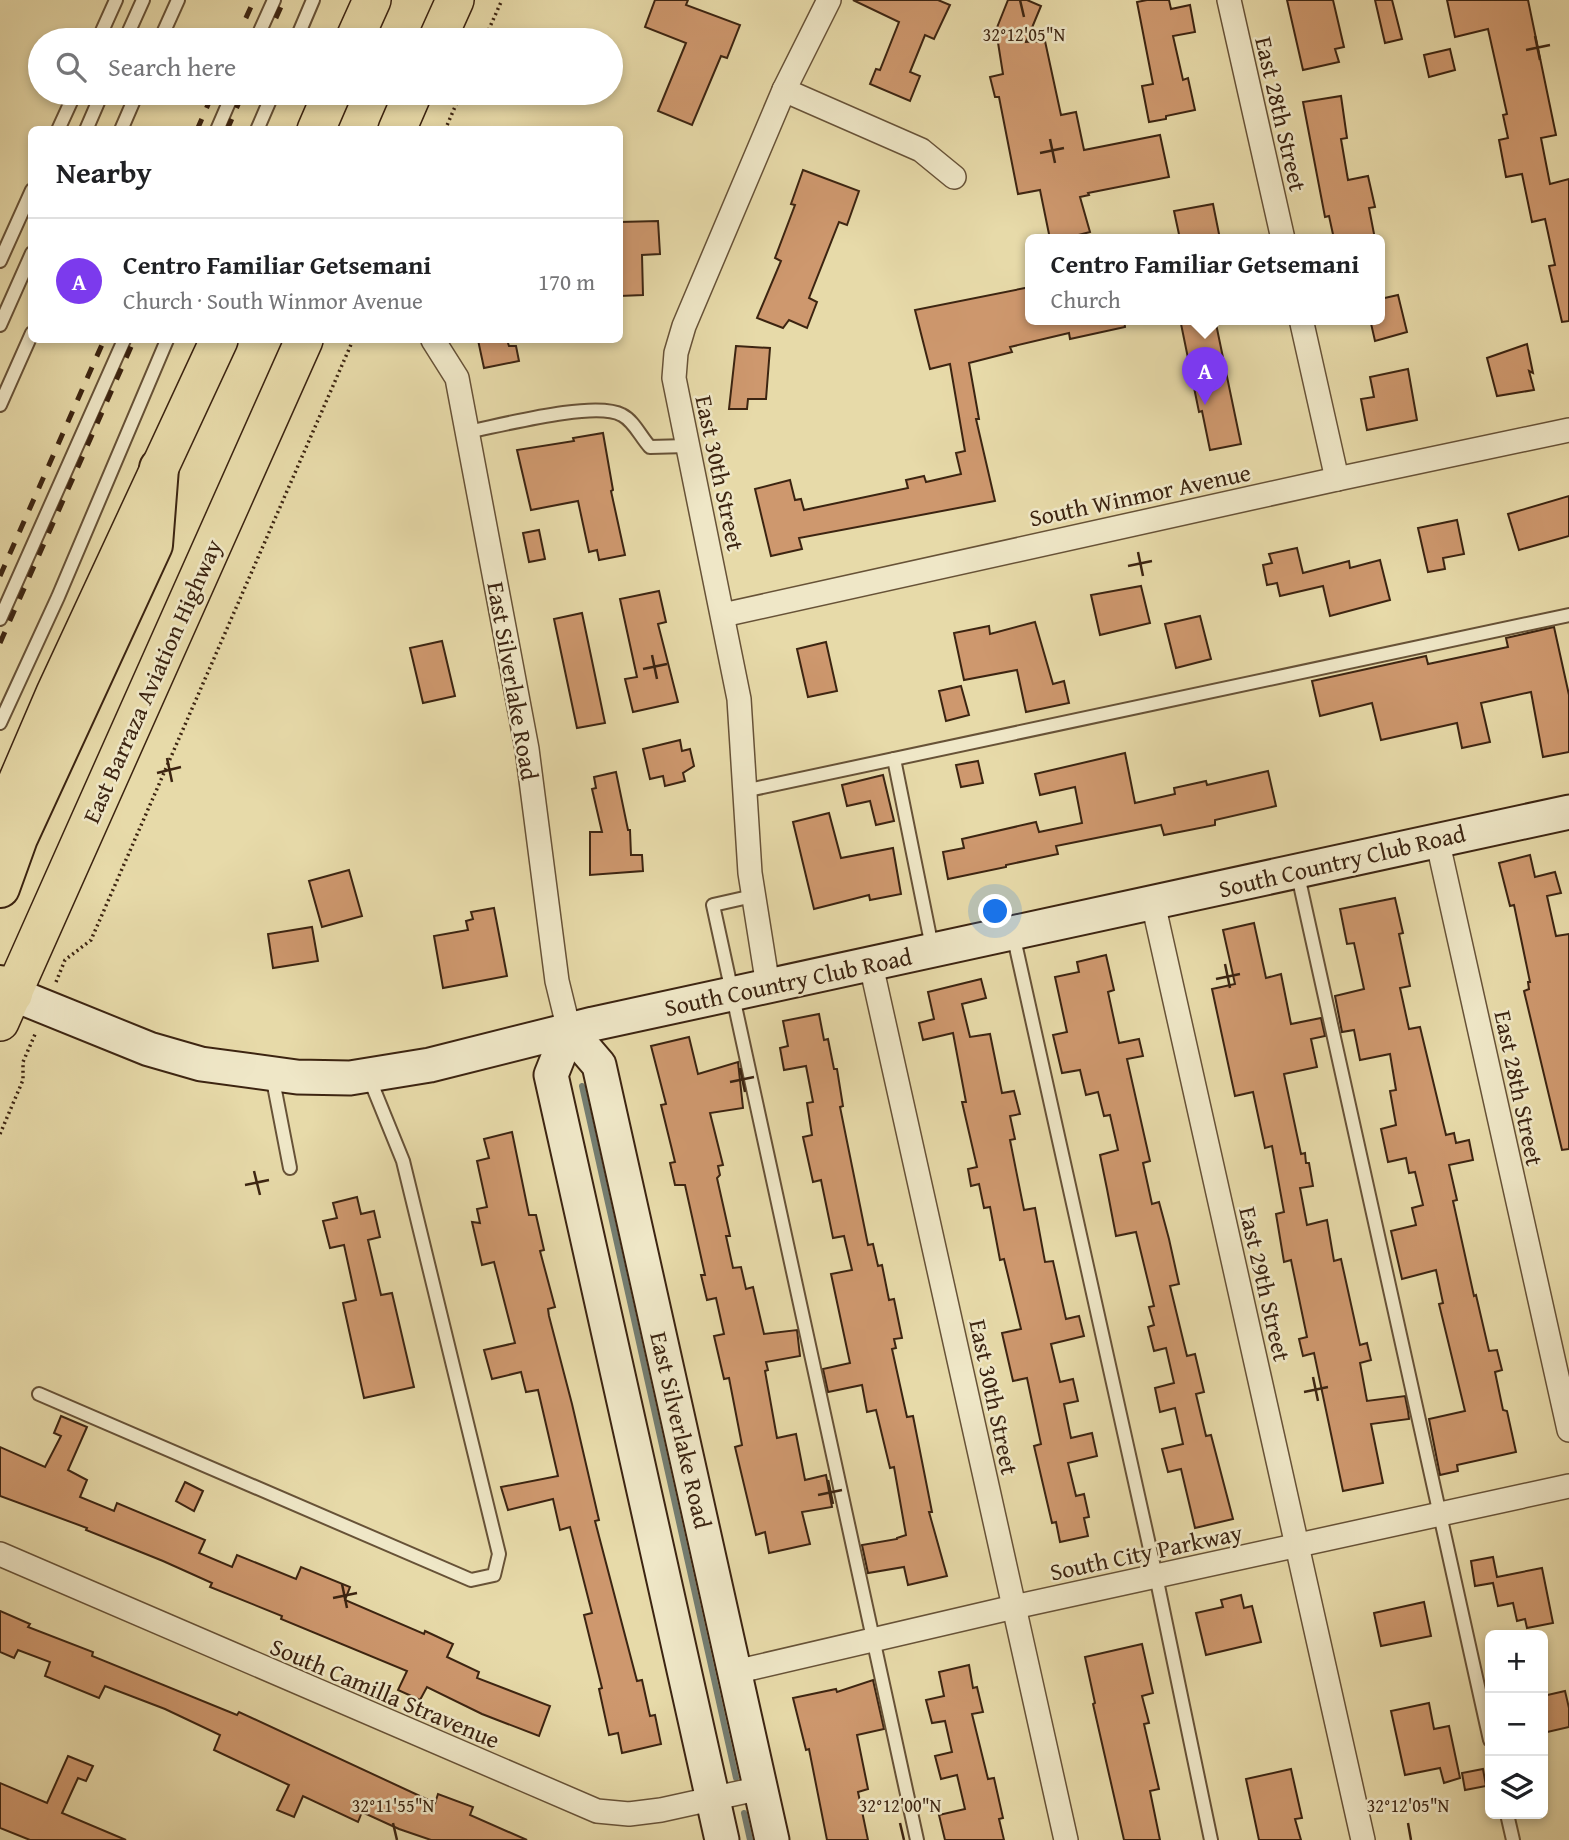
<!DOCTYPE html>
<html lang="en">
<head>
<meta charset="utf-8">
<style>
  body { margin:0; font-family:"Gentium Book Plus",serif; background:#f6f6f6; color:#202124 }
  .controls { position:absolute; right:21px; bottom:21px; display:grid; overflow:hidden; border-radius:10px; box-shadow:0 4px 10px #0003 }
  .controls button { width:63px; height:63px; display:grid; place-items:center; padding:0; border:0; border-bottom:2px solid #e0e0e0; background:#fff; color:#202124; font:35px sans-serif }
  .you { position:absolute; left:996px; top:912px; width:24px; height:24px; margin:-18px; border:5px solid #fff; border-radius:50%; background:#1a73e8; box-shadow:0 0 0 10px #1a73e833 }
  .badge { display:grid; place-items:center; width:46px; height:46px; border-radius:50%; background:#7c3aed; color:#fff; font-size:23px; font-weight:700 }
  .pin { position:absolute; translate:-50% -58px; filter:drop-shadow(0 2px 4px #0008) }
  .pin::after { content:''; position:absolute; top:37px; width:24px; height:21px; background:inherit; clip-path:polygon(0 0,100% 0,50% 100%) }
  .popup { position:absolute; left:1025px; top:234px; width:360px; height:91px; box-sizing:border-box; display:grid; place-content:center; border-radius:10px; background:#fff; filter:drop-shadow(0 2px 5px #0005); font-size:23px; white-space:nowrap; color:#757577 }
  .popup b { font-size:26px; color:#202124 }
  .popup::after { content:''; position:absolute; left:50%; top:100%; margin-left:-14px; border:14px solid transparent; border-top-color:#fff }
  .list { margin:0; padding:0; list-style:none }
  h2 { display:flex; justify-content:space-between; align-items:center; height:91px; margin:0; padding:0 28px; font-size:30px }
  h2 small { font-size:23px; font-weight:400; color:#757577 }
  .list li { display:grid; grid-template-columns:46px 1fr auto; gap:21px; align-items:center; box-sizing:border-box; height:126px; padding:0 28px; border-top:2px solid #e0e0e0 }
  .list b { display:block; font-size:26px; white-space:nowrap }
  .list p { margin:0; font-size:23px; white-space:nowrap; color:#757577 }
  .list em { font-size:23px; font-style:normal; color:#757577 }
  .icon { flex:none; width:38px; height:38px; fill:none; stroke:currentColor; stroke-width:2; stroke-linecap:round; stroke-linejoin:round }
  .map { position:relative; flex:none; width:1569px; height:1840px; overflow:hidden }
  .search { position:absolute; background:#fff; box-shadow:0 4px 10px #0003; left:28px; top:28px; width:595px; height:77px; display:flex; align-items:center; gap:18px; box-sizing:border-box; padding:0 24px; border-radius:38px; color:#757577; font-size:26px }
  .panel { position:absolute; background:#fff; box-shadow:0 4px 10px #0003; left:28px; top:126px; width:595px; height:217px; border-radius:10px }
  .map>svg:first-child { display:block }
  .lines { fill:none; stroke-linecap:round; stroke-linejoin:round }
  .stream { stroke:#747d71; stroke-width:6 }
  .building { fill:#ce986e; stroke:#3c2411; stroke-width:2 }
  .lane-casing { stroke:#675237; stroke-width:16 }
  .street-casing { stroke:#675237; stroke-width:26 }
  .secondary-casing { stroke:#3c2411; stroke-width:37 }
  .primary-casing { stroke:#3c2411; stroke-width:40 }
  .highway-casing { stroke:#3c2411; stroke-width:42 }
  .path { stroke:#3c2411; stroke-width:3.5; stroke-dasharray:2 3.5; stroke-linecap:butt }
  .lane { stroke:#efe7c7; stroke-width:12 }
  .street { stroke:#efe7c7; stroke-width:23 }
  .secondary { stroke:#efe7c7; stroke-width:33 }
  .primary { stroke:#e7daa9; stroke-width:37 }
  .highway { stroke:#e7daa9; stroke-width:38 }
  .rail { stroke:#3c2411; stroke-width:5; stroke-dasharray:12 12; stroke-linecap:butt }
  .ticks { fill:none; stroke:#3c2411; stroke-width:2.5 }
  .labels { text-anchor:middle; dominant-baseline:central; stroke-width:5; stroke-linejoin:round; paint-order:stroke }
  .street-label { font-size:24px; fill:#3c2411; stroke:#efe7c7 }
  .ticks-label { font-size:18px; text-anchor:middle; fill:#3c2411; stroke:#efe7c7; stroke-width:5; stroke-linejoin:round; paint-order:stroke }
</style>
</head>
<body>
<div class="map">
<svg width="1569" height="1840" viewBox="0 0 1569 1840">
  <rect width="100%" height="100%" fill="#e7daa9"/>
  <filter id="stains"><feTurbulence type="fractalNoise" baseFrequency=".00286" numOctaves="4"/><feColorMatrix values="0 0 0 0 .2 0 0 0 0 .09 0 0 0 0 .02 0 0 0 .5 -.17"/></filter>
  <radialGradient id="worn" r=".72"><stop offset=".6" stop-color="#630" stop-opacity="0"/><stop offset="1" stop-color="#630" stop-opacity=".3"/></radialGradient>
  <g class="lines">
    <g class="stream">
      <polyline points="582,1086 736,1778"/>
      <polyline points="744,1813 750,1840"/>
    </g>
  </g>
  <g class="building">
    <polygon points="655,0 688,0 686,5 740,25 727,58 721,56 692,125 658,111 686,43 645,27"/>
    <polygon points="853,0 938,0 950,5 934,39 925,35 910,72 920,76 910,101 870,84 876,69 880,70 899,22"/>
    <polygon points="1008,0 1027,0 1041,6 1026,42 1045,41 1061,115 1076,112 1084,150 1160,135 1169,177 1088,193 1089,195 1080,197 1090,232 1063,239 1050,239 1040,190 1018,194 999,97 995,97 990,77 1003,74 996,30"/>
    <polygon points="1147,0 1169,0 1171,9 1190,5 1195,32 1173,36 1183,80 1188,78 1195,110 1166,116 1166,119 1149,122 1142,86 1153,84 1137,2"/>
    <polygon points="1287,0 1333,0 1344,47 1335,49 1339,62 1303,70"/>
    <polygon points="1375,0 1392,0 1402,39 1385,43"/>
    <polygon points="1447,0 1528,0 1556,135 1541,138 1550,184 1569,179 1569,321 1562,322 1549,266 1555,265 1545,219 1532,222 1522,174 1506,177 1499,140 1508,138 1503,115 1507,114 1488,29 1455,37"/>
    <polygon points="1450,49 1455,70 1429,77 1424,55"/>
    <polygon points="1341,96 1347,138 1341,139 1348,180 1368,176 1375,207 1369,208 1375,239 1334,239 1329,216 1325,217 1303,102"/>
    <polygon points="803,170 859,191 847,225 839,222 809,298 817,302 807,328 789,320 783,328 757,318 781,261 775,258 795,205 791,204"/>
    <polygon points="1213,204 1220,239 1180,239 1174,211"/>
    <polygon points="658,221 660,254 642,255 643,295 620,296 620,222"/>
    <polygon points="1030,287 1030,319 1124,319 1125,327 1070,339 1069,333 1010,347 1012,352 969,363 979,419 976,419 995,501 799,538 802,549 771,556 755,489 790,480 795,500 801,499 804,510 908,488 906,480 924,476 926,482 961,474 956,453 965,451 950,364 930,369 915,310"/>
    <polygon points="1398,295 1407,332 1375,341 1370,319 1380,319 1380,299"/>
    <polygon points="1180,319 1215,319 1241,444 1210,450 1202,411 1199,412"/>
    <polygon points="478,340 507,340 509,346 516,346 519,361 484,368"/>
    <polygon points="1527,344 1533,373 1529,371 1534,390 1497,396 1487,358"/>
    <polygon points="736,346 770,348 766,399 748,399 747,409 729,409"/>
    <polygon points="1408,369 1417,420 1367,430 1361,399 1374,397 1370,377"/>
    <polygon points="603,433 613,490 611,491 625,555 599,560 597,550 589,552 578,501 531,510 517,450 574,441 573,438"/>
    <polygon points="1569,496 1569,536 1519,550 1508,514"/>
    <polygon points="1457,520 1464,554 1443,558 1445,569 1428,572 1418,528"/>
    <polygon points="539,530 545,559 529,562 523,533"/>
    <polygon points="1297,548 1303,573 1349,561 1350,568 1380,560 1390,600 1330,616 1323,586 1280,596 1277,583 1267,585 1263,565 1272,563 1269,554"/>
    <polygon points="1141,586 1150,623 1100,635 1091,595"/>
    <polygon points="659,591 666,622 658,624 678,702 633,712 625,679 637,677 620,599"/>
    <polygon points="582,613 605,723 577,728 554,619"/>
    <polygon points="1200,616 1211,659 1176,668 1165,624"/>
    <polygon points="1035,622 1053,684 1064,681 1069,703 1026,712 1017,670 964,680 954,633 989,626 990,634"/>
    <polygon points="1554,627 1569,695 1569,752 1543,757 1531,692 1481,703 1490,742 1462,748 1457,723 1381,740 1372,703 1320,716 1312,681 1426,656 1428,664 1508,647 1506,638"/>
    <polygon points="442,641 455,696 423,703 410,648"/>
    <polygon points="826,642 837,691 808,697 797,649"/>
    <polygon points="961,686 969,715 946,721 939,691"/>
    <polygon points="680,740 682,751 690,749 694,766 683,773 685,781 665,786 663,776 650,779 643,749"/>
    <polygon points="1125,753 1135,803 1175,794 1174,788 1206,781 1207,785 1268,771 1276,806 1215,820 1215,825 1164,835 1161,825 1056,846 1058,854 1006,865 1006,867 948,879 943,852 964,848 962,839 1036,822 1039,832 1082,823 1075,787 1040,795 1035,774"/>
    <polygon points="978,761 983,783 961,787 956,765"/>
    <polygon points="616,772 628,830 630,830 631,855 642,855 643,871 590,875 590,832 602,832 592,789 596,788 594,777"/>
    <polygon points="883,775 894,821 876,825 870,801 847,806 842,785"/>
    <polygon points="829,813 841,858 893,848 901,894 870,900 869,895 814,909 793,822"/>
    <polygon points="1530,855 1535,877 1555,872 1561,893 1547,896 1556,936 1569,934 1569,1149 1562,1150 1524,991 1529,989 1528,982 1530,982 1514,905 1510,906 1499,863"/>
    <polygon points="349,870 362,916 322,927 309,881"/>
    <polygon points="1395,898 1403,933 1399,934 1410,986 1400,988 1409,1029 1420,1027 1446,1135 1454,1133 1456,1143 1469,1140 1473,1160 1449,1165 1457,1200 1453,1201 1474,1296 1476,1295 1489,1351 1497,1350 1502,1370 1495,1372 1503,1410 1507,1411 1516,1452 1457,1465 1458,1471 1440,1475 1429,1419 1465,1411 1439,1304 1443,1303 1436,1270 1402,1279 1391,1231 1416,1225 1412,1208 1423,1205 1415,1172 1409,1173 1406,1158 1388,1162 1381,1129 1396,1125 1390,1091 1396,1090 1390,1054 1360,1060 1354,1030 1342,1032 1335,996 1364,989 1354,943 1347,944 1340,909"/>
    <polygon points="494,908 507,976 443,988 434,936 468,930 466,921 473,919 471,912"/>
    <polygon points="1254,923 1266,978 1281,974 1291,1024 1321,1018 1325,1036 1311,1039 1317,1067 1284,1074 1301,1154 1305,1153 1306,1163 1309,1163 1313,1186 1300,1188 1307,1225 1327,1220 1334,1261 1341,1259 1360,1345 1367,1343 1371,1360 1360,1363 1367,1401 1405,1396 1408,1411 1409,1419 1371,1424 1383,1483 1343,1491 1314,1353 1303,1356 1299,1339 1307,1337 1291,1260 1284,1262 1276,1214 1284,1212 1272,1146 1265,1148 1253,1092 1235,1096 1212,989 1235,984 1223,930"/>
    <polygon points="312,927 318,961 273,968 268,934"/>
    <polygon points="1106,955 1114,990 1108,992 1119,1043 1139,1039 1143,1056 1127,1059 1150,1161 1143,1163 1152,1204 1159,1202 1169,1239 1179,1284 1170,1286 1187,1356 1195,1354 1204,1392 1196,1394 1206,1436 1211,1435 1233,1519 1195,1528 1181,1469 1168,1472 1162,1449 1183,1444 1175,1408 1160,1412 1155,1388 1174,1383 1166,1348 1154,1351 1148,1327 1154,1325 1149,1307 1154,1306 1136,1232 1116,1236 1107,1189 1100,1155 1118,1150 1110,1115 1104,1116 1098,1092 1086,1095 1080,1070 1062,1073 1053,1035 1067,1032 1055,977 1079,972 1077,962"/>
    <polygon points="981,979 986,998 962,1004 970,1037 990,1034 1002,1093 1014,1091 1020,1114 1010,1116 1015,1139 1010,1140 1024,1210 1035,1208 1045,1262 1053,1261 1066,1319 1079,1316 1084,1336 1051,1344 1060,1382 1073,1379 1078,1401 1064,1404 1071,1438 1092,1433 1097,1456 1068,1463 1076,1496 1084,1494 1089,1517 1084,1518 1088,1536 1060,1542 1056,1522 1052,1523 1034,1446 1041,1444 1027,1378 1013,1381 1002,1333 1021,1329 1004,1259 1000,1260 990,1207 984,1208 979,1184 971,1186 968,1169 977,1167 962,1102 966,1102 953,1033 923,1040 919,1023 934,1019 928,992"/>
    <polygon points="819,1014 824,1040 828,1039 834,1069 837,1069 843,1106 840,1107 868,1245 873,1244 878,1266 882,1265 889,1300 894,1299 902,1338 894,1339 896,1348 892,1349 907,1417 913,1416 932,1512 929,1512 947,1576 908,1585 904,1567 868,1573 862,1545 897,1539 897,1538 906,1535 894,1467 890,1468 876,1410 867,1412 862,1385 828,1392 823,1369 850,1363 831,1274 852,1270 844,1236 833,1238 821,1180 813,1182 803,1137 812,1135 807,1103 813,1102 806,1066 784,1070 780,1048 788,1046 783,1021"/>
    <polygon points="689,1037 698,1074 738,1062 743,1108 710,1113 723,1165 718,1166 720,1175 717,1178 730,1236 726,1236 733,1268 741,1267 746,1289 753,1287 764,1334 797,1330 800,1356 766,1362 768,1370 765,1371 777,1438 796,1434 805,1480 826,1475 832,1507 802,1512 810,1544 769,1553 765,1532 756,1535 735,1447 742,1445 729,1378 724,1379 714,1336 724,1334 716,1298 707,1300 701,1275 705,1275 685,1185 675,1185 670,1163 675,1162 661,1105 666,1104 651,1046"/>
    <polygon points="512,1132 529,1215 536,1215 544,1250 540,1251 555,1307 548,1309 549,1316 572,1404 599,1520 595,1521 637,1681 642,1680 650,1716 655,1715 661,1744 622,1753 618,1733 609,1735 599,1689 602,1688 584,1615 592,1613 570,1527 560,1530 553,1499 508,1510 501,1487 558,1476 538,1390 526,1392 521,1372 492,1379 484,1350 515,1343 494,1262 482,1265 472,1222 480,1223 477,1209 487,1207 477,1161 489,1158 484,1139"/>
    <polygon points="357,1197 361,1214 374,1211 380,1237 368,1240 381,1295 392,1293 414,1387 364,1398 343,1303 356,1300 344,1245 330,1248 323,1221 337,1218 333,1203"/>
    <polygon points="61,1416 87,1427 68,1470 87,1480 80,1497 114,1511 117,1503 205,1540 199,1553 232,1567 237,1555 296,1579 301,1567 350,1587 345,1600 424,1634 425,1631 453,1644 447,1657 479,1672 477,1678 550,1706 539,1736 482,1714 427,1687 420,1700 398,1690 407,1671 281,1619 282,1616 210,1587 212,1583 163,1561 86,1530 87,1528 0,1496 0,1447 45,1467 61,1436 54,1433"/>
    <polygon points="185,1482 203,1491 194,1511 176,1501"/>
    <polygon points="1493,1557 1497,1577 1542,1568 1553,1623 1527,1628 1525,1619 1517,1621 1513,1603 1498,1606 1493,1583 1475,1586 1471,1561"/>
    <polygon points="1241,1595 1244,1608 1252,1606 1261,1642 1206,1655 1196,1613 1223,1607 1221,1600"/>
    <polygon points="1424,1602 1431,1636 1381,1646 1374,1613"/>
    <polygon points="0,1611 30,1624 28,1627 93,1652 92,1656 237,1715 239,1712 435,1803 438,1794 473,1807 470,1815 527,1840 431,1840 399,1829 362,1812 358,1822 303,1796 294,1817 277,1810 289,1785 214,1750 220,1735 165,1709 105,1686 99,1698 45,1676 50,1662 18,1650 14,1658 0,1652"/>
    <polygon points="1142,1644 1153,1693 1142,1696 1149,1723 1144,1724 1159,1789 1150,1791 1160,1840 1124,1840 1093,1704 1095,1703 1085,1657"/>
    <polygon points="969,1665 973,1688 977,1687 983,1712 972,1714 988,1779 994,1778 1003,1818 999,1819 1004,1840 945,1840 939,1815 965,1809 957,1775 941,1779 935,1756 952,1752 945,1721 932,1723 926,1700 944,1696 939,1672"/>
    <polygon points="873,1680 884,1729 857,1735 868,1789 858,1792 868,1840 827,1840 809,1749 806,1750 793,1698 836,1689 837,1692"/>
    <polygon points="1565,1691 1569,1708 1569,1727 1543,1733 1543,1696"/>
    <polygon points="1429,1703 1434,1729 1449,1726 1460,1778 1444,1783 1440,1768 1405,1775 1391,1711"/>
    <polygon points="68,1756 93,1766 86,1781 78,1778 62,1813 126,1840 30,1840 0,1828 0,1783 47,1803"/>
    <polygon points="1291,1769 1302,1818 1295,1819 1301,1840 1259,1840 1246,1779"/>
    <polygon points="1483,1769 1486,1786 1465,1790 1462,1773"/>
  </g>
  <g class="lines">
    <defs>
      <g id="lane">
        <polyline points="98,40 116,0"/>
        <polyline points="125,40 143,0"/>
        <polyline points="160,40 178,0"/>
        <polyline points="256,40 274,0"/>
        <polyline points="296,40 313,0"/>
        <polyline points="58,130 75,93"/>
        <polyline points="86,130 102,93"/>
        <polyline points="121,130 137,93"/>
        <polyline points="217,130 233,93"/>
        <polyline points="257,130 273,93"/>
        <polyline points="0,261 32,190"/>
        <polyline points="0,325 32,253"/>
        <polyline points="0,405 32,333"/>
        <path d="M467 432C499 426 595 400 622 415 634 421 640 436 650 447L687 446"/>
        <polyline points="0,619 124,340"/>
        <polyline points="0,723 58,597 167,340"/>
        <polyline points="894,759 932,947"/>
        <polyline points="744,791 1569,615"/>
        <polyline points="1297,871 1490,1740"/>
        <polyline points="753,896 713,905 917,1840"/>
        <polyline points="1013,934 1156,1576 1211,1840"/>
        <polyline points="272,1075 290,1168"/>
        <polyline points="39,1394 471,1580 494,1575 499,1554 403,1161 368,1075"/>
        <polyline points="1507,1814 1513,1840"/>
      </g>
      <g id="street">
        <polyline points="1229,0 1283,239"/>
        <polyline points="784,90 921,150 954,177"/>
        <polyline points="1301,319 1337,479"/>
        <polyline points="433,340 457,378 527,749 557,981 569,1030"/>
        <polyline points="723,615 1337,479 1569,430"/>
        <polyline points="1437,839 1569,1430"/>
        <polyline points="1153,903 1363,1840"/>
        <polyline points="871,965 1066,1840"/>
        <polyline points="768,986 750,873 739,699 674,378 676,353 684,326 784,90 829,0"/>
        <polyline points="0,1554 597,1811 629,1814 661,1810 761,1788"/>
        <polyline points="735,1672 1014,1607 1569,1486"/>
      </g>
      <g id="secondary">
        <polyline points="13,994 149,1049 201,1064 297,1077 350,1078 430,1065 593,1024 1569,812"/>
        <polyline points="569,1030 599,1065 772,1840"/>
        <polyline points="569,1030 551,1075 722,1840"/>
      </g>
      <g id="primary">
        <polyline points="354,40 372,0"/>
        <polyline points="437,40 455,0"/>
        <polyline points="316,130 332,93"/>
        <polyline points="397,130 413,93"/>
        <polyline points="0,821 55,693 219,340"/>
        <polyline points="0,1022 304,340"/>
      </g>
      <g id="highway">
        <polyline points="0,888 18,838 153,545 159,468"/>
        <polyline points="0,985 13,994"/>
      </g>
    </defs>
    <use href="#lane" class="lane-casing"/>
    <use href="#street" class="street-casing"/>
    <use href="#secondary" class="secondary-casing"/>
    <use href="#primary" class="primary-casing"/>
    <use href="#highway" class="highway-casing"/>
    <g class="path">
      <polyline points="484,40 502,0"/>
      <polyline points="445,130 461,93"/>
      <polyline points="56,982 65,960 91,940 353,340"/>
      <polyline points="0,1134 23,1080 23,1062 36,1032"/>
    </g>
    <use href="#lane" class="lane"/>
    <use href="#street" class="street"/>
    <use href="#secondary" class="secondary"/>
    <use href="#primary" class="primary"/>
    <use href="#highway" class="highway"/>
    <g class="rail">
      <polyline points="236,40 254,0"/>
      <polyline points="266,40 284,0"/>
      <polyline points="197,130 213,93"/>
      <polyline points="227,130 243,93"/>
      <polyline points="0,576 104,340"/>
      <polyline points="0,643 134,340"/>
    </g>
  </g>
  <path class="ticks" d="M1020 0 1024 17M1535 36 1540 60M1526 50 1550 45M1050 139 1055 163M1040 153 1064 148M1138 552 1143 576M1128 566 1152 561M652 655 657 679M643 669 667 664M167 758 172 782M157 773 181 767M1225 964 1230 988M1216 979 1240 974M740 1068 745 1092M730 1082 754 1077M254 1171 260 1195M245 1185 269 1180M1313 1377 1318 1401M1304 1392 1328 1387M828 1480 833 1504M818 1495 842 1490M342 1584 347 1608M333 1598 357 1593M393 1823 397 1840M900 1823 904 1840M1408 1823 1411 1840"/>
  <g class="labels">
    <g class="street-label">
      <text transform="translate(1281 114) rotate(77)">East 28th Street</text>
      <text transform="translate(720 473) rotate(78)">East 30th Street</text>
      <text transform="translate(1140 495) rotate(-12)">South Winmor Avenue</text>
      <text transform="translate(152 681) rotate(-66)">East Barraza Aviation Highway</text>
      <text transform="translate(513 681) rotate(80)">East Silverlake Road</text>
      <text transform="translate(1342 861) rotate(-13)">South Country Club Road</text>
      <text transform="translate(788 982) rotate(-12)">South Country Club Road</text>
      <text transform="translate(1519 1088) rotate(78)">East 28th Street</text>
      <text transform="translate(1265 1284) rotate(77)">East 29th Street</text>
      <text transform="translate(994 1397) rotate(78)">East 30th Street</text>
      <text transform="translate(681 1430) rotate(77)">East Silverlake Road</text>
      <text transform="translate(1146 1552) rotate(-12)">South City Parkway</text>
      <text transform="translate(385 1693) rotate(23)">South Camilla Stravenue</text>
    </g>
  </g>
  <g class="ticks-label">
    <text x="1024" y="41">32°12'05"N</text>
    <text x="393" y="1812">32°11'55"N</text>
    <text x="900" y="1812">32°12'00"N</text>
    <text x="1408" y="1812">32°12'05"N</text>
  </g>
  <rect width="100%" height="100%" filter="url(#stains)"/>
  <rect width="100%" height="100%" fill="url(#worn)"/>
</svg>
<div class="controls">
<button>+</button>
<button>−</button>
<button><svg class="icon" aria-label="layers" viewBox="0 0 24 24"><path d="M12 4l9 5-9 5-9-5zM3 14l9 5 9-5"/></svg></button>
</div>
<div class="you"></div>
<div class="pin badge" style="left:1205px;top:405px">A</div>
<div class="popup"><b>Centro Familiar Getsemani</b>Church</div>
<div class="search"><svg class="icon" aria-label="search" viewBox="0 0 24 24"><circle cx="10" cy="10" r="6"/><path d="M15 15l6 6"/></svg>Search here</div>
<section class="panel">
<h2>Nearby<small></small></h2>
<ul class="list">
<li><span class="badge">A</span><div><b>Centro Familiar Getsemani</b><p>Church · South Winmor Avenue</p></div><em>170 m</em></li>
</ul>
</section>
</div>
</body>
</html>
